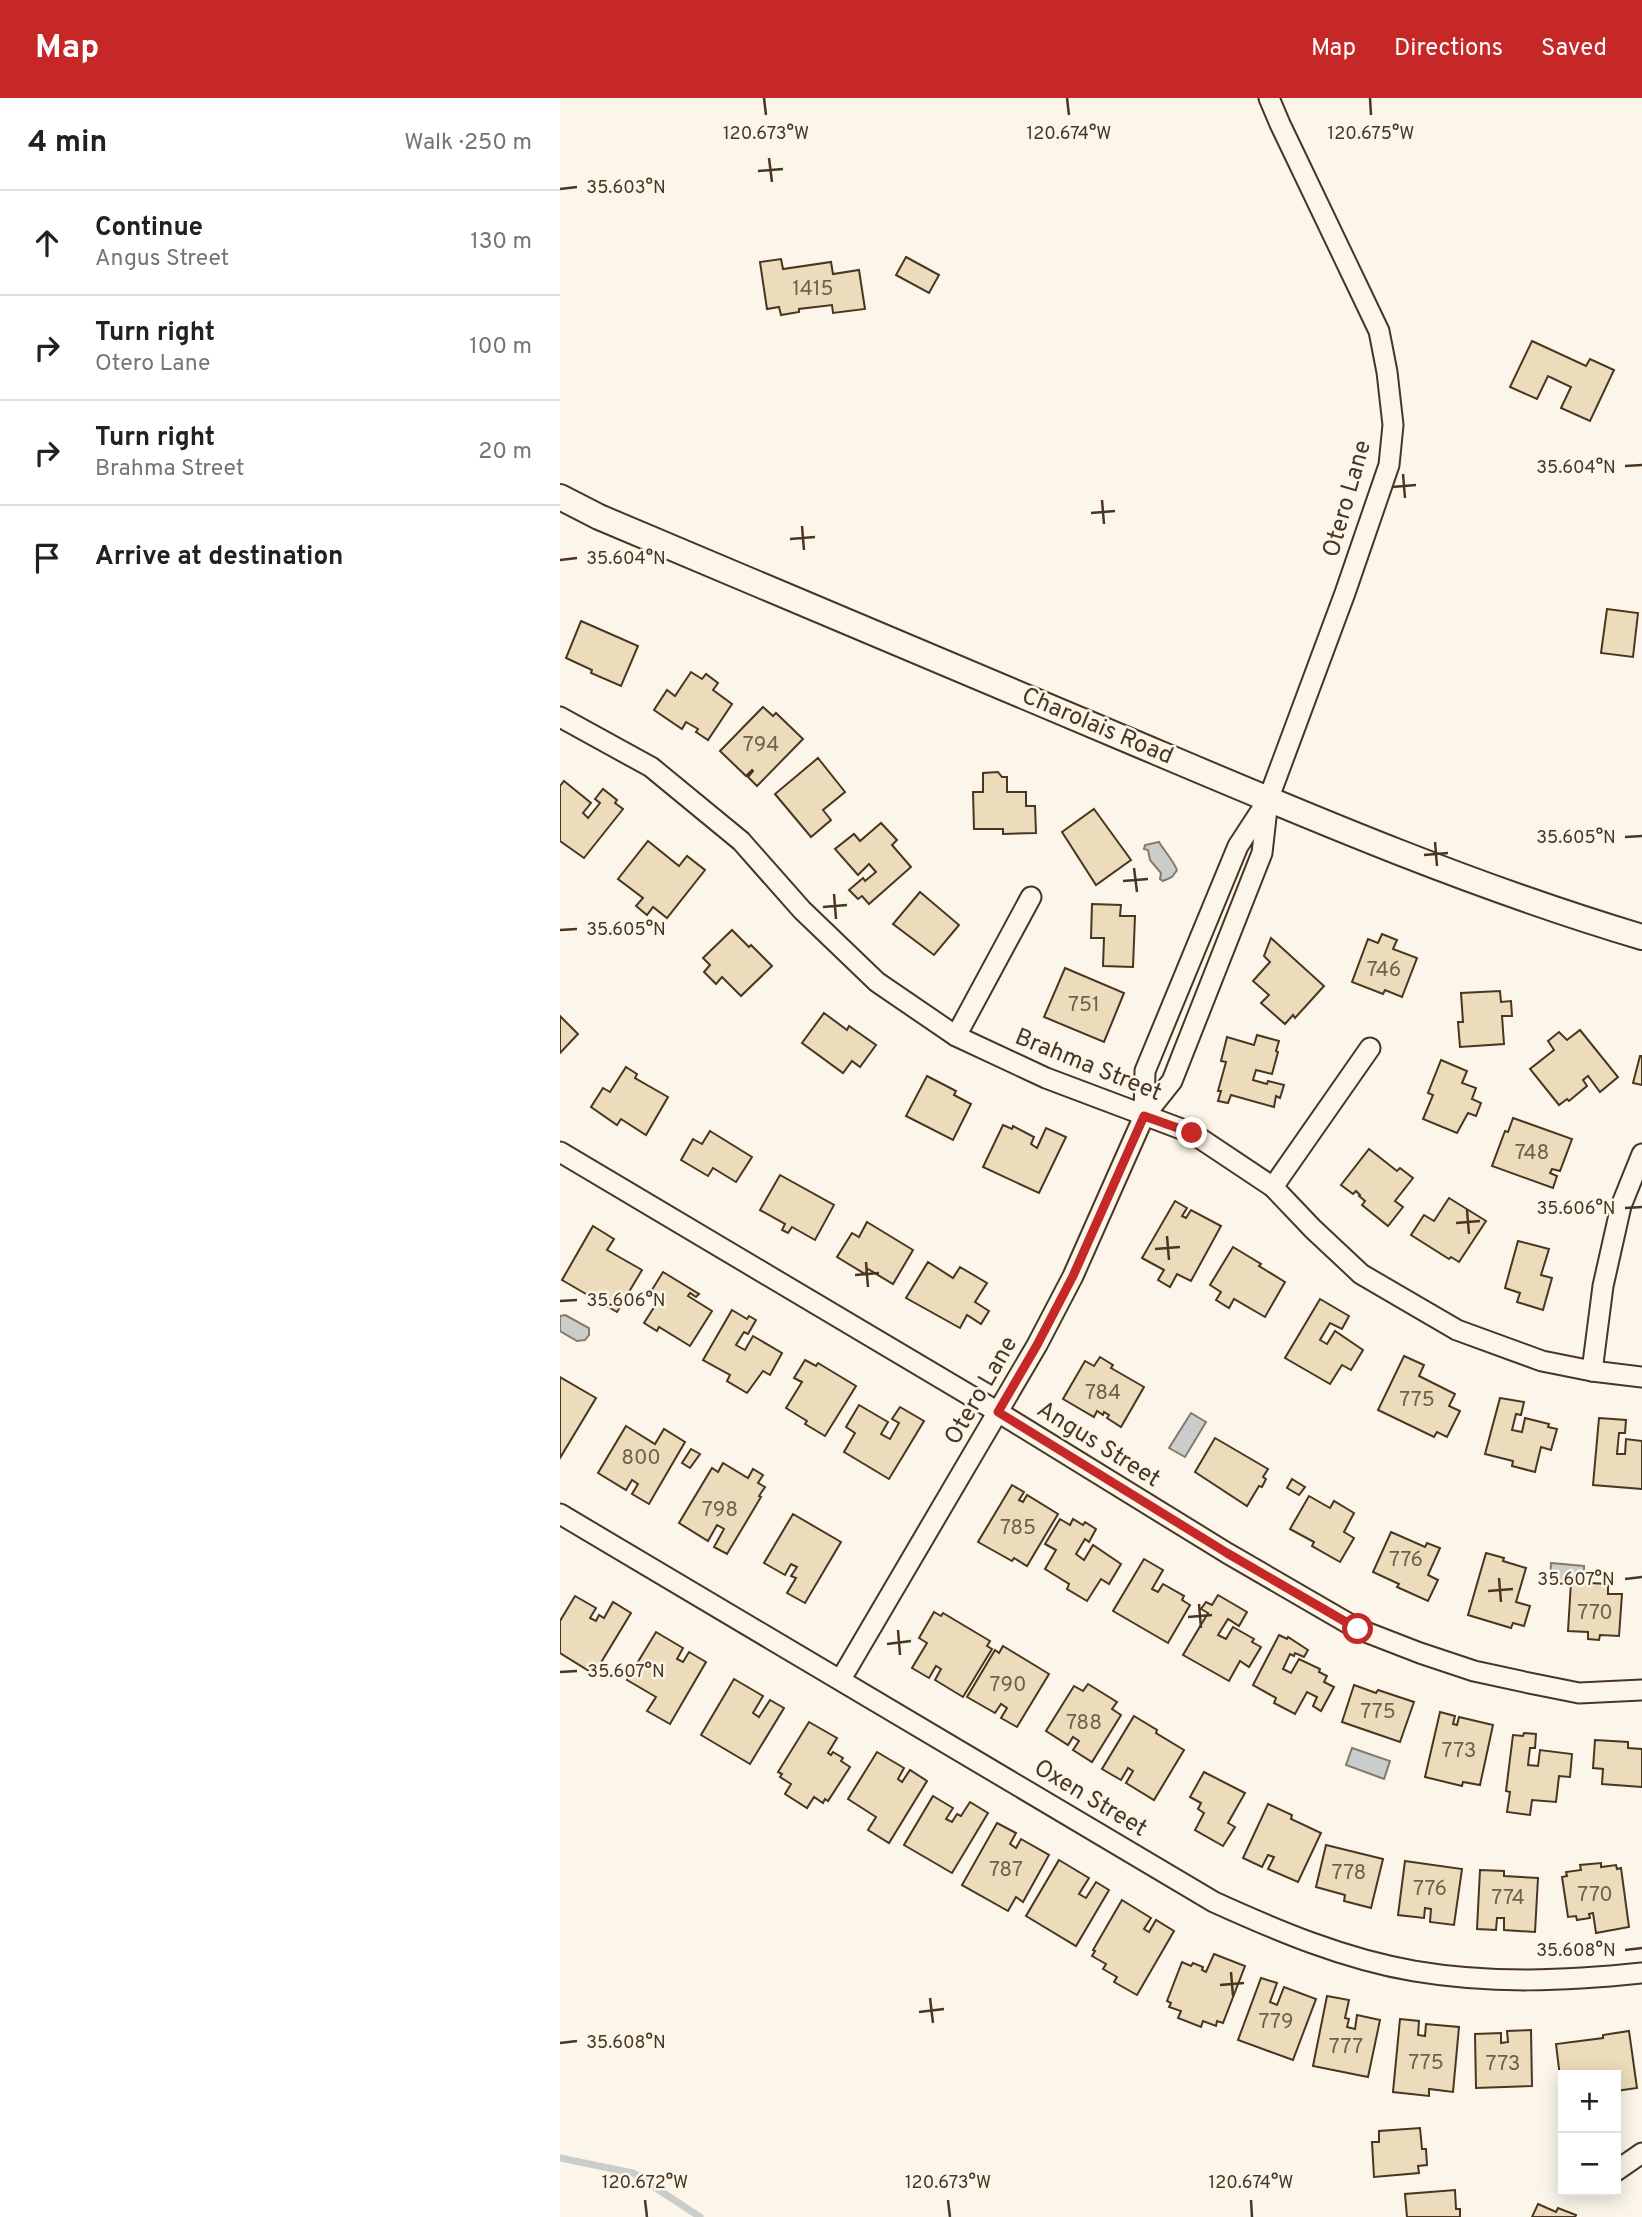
<!DOCTYPE html>
<html lang="en">
<head>
<meta charset="utf-8">
<style>
  body { margin:0; font-family:Overpass,sans-serif; background:#f6f6f6; color:#202124 }
  .controls { position:absolute; right:21px; bottom:21px; display:grid; overflow:hidden; border-radius:0px; box-shadow:0 4px 18px #0003 }
  .controls button { width:63px; height:63px; display:grid; place-items:center; padding:0; border:0; border-bottom:2px solid #e0e0e0; background:#fff; color:#202124; font:35px sans-serif }
  .stop { position:absolute; width:21px; height:21px; margin:-16px; border:5px solid #c62828; border-radius:50%; background:#fff }
  .stop.end { background:#c62828; border-color:#fff; box-shadow:0 2px 7px #0008 }
  .list { margin:0; padding:0; list-style:none }
  h2 { display:flex; justify-content:space-between; align-items:center; height:91px; margin:0; padding:0 28px; font-size:30px }
  h2 small { font-size:23px; font-weight:400; color:#757577 }
  .list li { display:grid; grid-template-columns:46px 1fr auto; gap:21px; align-items:center; box-sizing:border-box; height:105px; padding:0 28px; border-top:2px solid #e0e0e0 }
  .list b { display:block; font-size:26px; white-space:nowrap }
  .list p { margin:0; font-size:23px; white-space:nowrap; color:#757577 }
  .list em { font-size:23px; font-style:normal; color:#757577 }
  .icon { flex:none; width:38px; height:38px; fill:none; stroke:currentColor; stroke-width:2; stroke-linecap:round; stroke-linejoin:round }
  .map { position:relative; flex:none; width:1082px; height:2119px; overflow:hidden }
  header { display:flex; align-items:center; gap:42px; box-sizing:border-box; height:98px; padding:0 35px; background:#c62828; color:#fff }
  header strong { font-size:33px }
  nav { display:flex; gap:38px; margin-inline-start:auto; font-size:24px }
  main { display:flex }
  aside { flex:1; background:#fff }
  .map>svg:first-child { display:block }
  .water { fill:#c9cecd; stroke:#887966; stroke-width:2 }
  .lines { fill:none; stroke-linecap:round; stroke-linejoin:round }
  .stream { stroke:#c9cecd; stroke-width:7 }
  .building { fill:#ecdcbc; stroke:#4a3520; stroke-width:2 }
  .minor-casing { stroke:#4a3520; stroke-width:23 }
  .tertiary-casing { stroke:#4a3520; stroke-width:28 }
  .minor { stroke:#fbf6e9; stroke-width:19 }
  .tertiary { stroke:#fbf6e9; stroke-width:24 }
  .route { stroke:#c62828; stroke-width:9 }
  .ticks { fill:none; stroke:#4a3520; stroke-width:2.5 }
  .labels { text-anchor:middle; dominant-baseline:central; stroke-width:5; stroke-linejoin:round; paint-order:stroke }
  .number-label { font-size:21px; fill:#725f47 }
  .street-label { font-size:24px; fill:#4a3520; stroke:#fbf6e9 }
  .ticks-label { font-size:18px; text-anchor:middle; fill:#4a3520; stroke:#fbf6e9; stroke-width:5; stroke-linejoin:round; paint-order:stroke }
</style>
</head>
<body>
<header>
<strong>Map</strong>
<nav><a>Map</a><a>Directions</a><a>Saved</a></nav>
</header>
<main>
<aside>
<h2>4 min<small>Walk · 250 m</small></h2>
<ul class="list">
<li><svg class="icon" aria-label="ahead" viewBox="0 0 24 24"><path d="M12 20V5M6 11l6-6 6 6"/></svg><div><b>Continue</b><p>Angus Street</p></div><em>130 m</em></li>
<li><svg class="icon" aria-label="right" viewBox="0 0 24 24"><path d="M7 20v-9h11M14 6l5 5-5 5"/></svg><div><b>Turn right</b><p>Otero Lane</p></div><em>100 m</em></li>
<li><svg class="icon" aria-label="right" viewBox="0 0 24 24"><path d="M7 20v-9h11M14 6l5 5-5 5"/></svg><div><b>Turn right</b><p>Brahma Street</p></div><em>20 m</em></li>
<li><svg class="icon" aria-label="arrive" viewBox="0 0 24 24"><path d="M6 21V4h12l-3 4 3 4H6"/></svg><div><b>Arrive at destination</b></div></li>
</ul>
</aside>
<div class="map">
<svg width="1082" height="2119" viewBox="0 0 1082 2119">
  <rect width="100%" height="100%" fill="#fbf6e9"/>
  <g class="water">
    <path d="M599 744C605 754 613 762 617 772L612 779 603 783 600 781 601 775 590 762 588 752 584 751 585 747Z"/>
    <polygon points="5,1217 29,1230 29,1237 25,1242 17,1243 0,1233 0,1218"/>
    <polygon points="631,1315 646,1324 625,1359 609,1350"/>
    <polygon points="991,1465 1024,1468 1024,1485 990,1482"/>
    <polygon points="792,1650 830,1663 824,1681 786,1667"/>
  </g>
  <g class="lines">
    <polyline class="stream" points="0,2060 73,2075 140,2119"/>
  </g>
  <g class="building">
    <polygon points="346,159 379,177 369,195 336,177"/>
    <polygon points="221,161 223,171 271,164 273,176 299,172 305,211 273,215 272,207 239,211 239,214 221,217 219,209 207,211 200,164"/>
    <polygon points="972,243 1026,268 1030,261 1054,272 1030,323 1001,310 1011,289 988,278 977,301 950,289"/>
    <polygon points="1047,511 1078,515 1073,559 1041,555"/>
    <polygon points="21,523 78,548 61,588 31,575 32,572 6,560"/>
    <polygon points="131,574 142,581 146,576 158,585 153,592 172,606 148,642 136,634 138,631 126,624 122,631 94,612 107,592 115,598"/>
    <polygon points="203,609 213,618 216,615 243,641 197,688 188,679 193,673 192,672 186,678 160,653"/>
    <polygon points="258,660 285,694 263,712 271,722 251,739 215,696"/>
    <polygon points="438,674 442,679 447,679 447,694 466,694 466,708 475,708 476,735 443,736 443,731 414,731 413,694 423,694 423,675"/>
    <polygon points="4,683 31,705 23,715 28,720 40,705 35,701 43,691 57,702 55,705 63,711 24,760 0,743 0,688"/>
    <polygon points="534,711 571,762 536,787 502,734"/>
    <polygon points="321,725 337,742 332,747 351,769 309,806 302,798 298,801 289,792 303,780 305,783 316,774 309,766 298,777 275,751 294,736 300,743"/>
    <polygon points="88,743 119,768 127,758 145,772 107,820 93,809 87,817 76,808 83,800 58,781"/>
    <polygon points="360,794 399,827 374,857 333,826"/>
    <polygon points="532,806 561,807 560,818 575,818 573,869 543,868 544,840 531,840"/>
    <polygon points="172,832 189,849 191,847 212,868 181,898 162,879 156,886 144,874 150,867 143,860"/>
    <polygon points="822,836 837,842 833,851 857,860 842,899 825,892 823,896 792,884 808,841 818,845"/>
    <polygon points="711,840 764,888 735,920 733,917 725,926 701,905 709,897 693,883 710,864 704,858"/>
    <polygon points="505,870 564,895 544,944 484,919"/>
    <polygon points="940,893 941,904 951,903 952,918 942,918 944,946 900,949 898,924 903,924 901,895"/>
    <polygon points="264,915 287,932 289,928 316,947 300,969 292,963 283,975 242,945"/>
    <polygon points="0,918 18,936 0,955"/>
    <polygon points="1020,932 1058,979 1040,994 1028,978 1023,982 1027,988 1009,1003 1007,1001 999,1007 970,971 994,952 988,943 999,934 1007,942"/>
    <polygon points="697,937 719,943 716,953 718,954 712,976 696,972 693,982 707,986 708,983 724,987 720,1000 716,998 714,1009 671,997 668,1005 658,1003 661,993 658,993 666,964 661,963 667,939 694,947"/>
    <polygon points="1080,958 1082,958 1082,987 1073,985"/>
    <polygon points="881,962 907,973 902,985 916,990 912,1001 921,1005 916,1018 908,1015 897,1035 863,1021 873,997 868,995"/>
    <polygon points="66,969 77,976 75,980 108,999 86,1037 61,1021 57,1027 31,1009 43,990 50,994"/>
    <polygon points="367,978 396,993 394,997 411,1006 393,1042 346,1018"/>
    <polygon points="953,1020 1012,1041 1000,1073 992,1071 990,1075 997,1078 993,1090 932,1068 945,1033 948,1034"/>
    <polygon points="443,1027 452,1031 453,1028 474,1039 471,1046 477,1050 486,1030 506,1039 479,1095 423,1069"/>
    <polygon points="150,1033 192,1059 176,1084 153,1070 148,1078 121,1062 133,1041 142,1046"/>
    <polygon points="809,1051 837,1073 840,1070 853,1080 835,1103 843,1109 828,1128 802,1107 805,1103 799,1098 800,1097 796,1093 793,1096 781,1087"/>
    <polygon points="220,1077 274,1107 255,1142 232,1129 228,1135 222,1132 225,1126 200,1112"/>
    <polygon points="889,1100 926,1123 899,1164 891,1159 889,1161 851,1137 864,1117 874,1123"/>
    <polygon points="615,1103 627,1110 622,1118 626,1120 631,1112 661,1128 631,1183 617,1176 610,1189 598,1182 604,1172 582,1160"/>
    <polygon points="307,1124 353,1152 333,1186 308,1171 305,1176 277,1159 292,1135 299,1139"/>
    <polygon points="33,1128 54,1141 47,1152 82,1172 57,1214 2,1182"/>
    <polygon points="958,1143 989,1151 981,1177 992,1180 983,1212 957,1204 960,1195 945,1190"/>
    <polygon points="673,1149 701,1166 699,1168 725,1184 705,1219 674,1201 669,1210 656,1202 661,1194 650,1187"/>
    <polygon points="368,1164 393,1180 400,1169 427,1185 415,1204 429,1213 421,1226 407,1217 400,1230 346,1200"/>
    <polygon points="103,1174 139,1196 136,1199 130,1195 128,1198 152,1213 130,1248 99,1229 97,1233 84,1225 100,1200 90,1195"/>
    <polygon points="760,1201 789,1218 782,1231 770,1225 760,1242 767,1246 775,1233 803,1252 791,1272 782,1267 770,1286 725,1260"/>
    <polygon points="172,1212 187,1221 189,1218 196,1222 188,1236 184,1234 176,1247 185,1252 193,1238 222,1255 210,1277 203,1273 187,1295 167,1283 170,1277 143,1262"/>
    <polygon points="844,1258 864,1267 859,1278 895,1296 889,1308 900,1313 887,1339 877,1334 874,1339 818,1312"/>
    <polygon points="540,1259 553,1267 551,1270 584,1289 561,1329 547,1320 549,1317 544,1314 543,1317 537,1313 534,1319 503,1301 525,1263 534,1268"/>
    <polygon points="245,1262 256,1268 258,1265 296,1288 265,1338 245,1326 247,1323 226,1310 242,1284 234,1280"/>
    <polygon points="0,1279 36,1300 0,1360"/>
    <polygon points="940,1300 964,1304 961,1317 956,1316 952,1332 962,1334 965,1320 989,1326 988,1329 997,1331 991,1352 981,1349 975,1374 952,1368 953,1363 925,1356"/>
    <polygon points="299,1307 328,1324 321,1336 330,1341 339,1325 332,1321 340,1309 364,1323 329,1381 284,1354 295,1335 286,1329"/>
    <polygon points="1039,1320 1066,1322 1065,1335 1059,1335 1057,1356 1065,1356 1066,1341 1082,1343 1082,1391 1033,1387"/>
    <polygon points="66,1328 95,1346 104,1331 125,1344 89,1406 72,1396 78,1386 72,1382 66,1392 38,1375"/>
    <polygon points="655,1340 708,1371 703,1379 706,1381 702,1389 699,1388 687,1408 635,1374"/>
    <polygon points="131,1351 140,1356 130,1370 122,1365"/>
    <polygon points="163,1365 188,1380 193,1371 203,1377 198,1385 205,1389 199,1398 201,1399 167,1456 154,1449 164,1431 157,1427 148,1443 119,1425 152,1370 158,1374"/>
    <polygon points="732,1381 745,1389 739,1397 727,1390"/>
    <polygon points="452,1387 464,1394 459,1402 463,1404 467,1397 498,1416 467,1468 454,1460 452,1463 418,1444"/>
    <polygon points="749,1398 770,1410 774,1403 794,1415 784,1434 794,1440 780,1464 752,1448 754,1444 730,1431"/>
    <polygon points="233,1416 281,1444 245,1505 227,1495 236,1480 231,1478 237,1469 231,1466 225,1477 204,1465"/>
    <polygon points="500,1421 510,1427 513,1421 523,1427 525,1424 536,1431 529,1444 525,1441 516,1456 524,1462 533,1447 561,1466 549,1486 541,1481 527,1503 507,1491 509,1486 485,1471 496,1452 485,1446"/>
    <polygon points="831,1434 865,1449 867,1445 880,1450 868,1477 878,1482 868,1503 837,1489 839,1486 813,1474"/>
    <polygon points="926,1455 944,1460 943,1463 966,1470 956,1504 970,1508 964,1528 953,1525 951,1530 908,1517"/>
    <polygon points="584,1461 603,1472 592,1491 598,1494 603,1486 624,1498 622,1502 630,1507 608,1545 553,1513"/>
    <polygon points="1011,1484 1048,1486 1048,1496 1062,1496 1059,1538 1040,1537 1039,1542 1028,1541 1028,1534 1008,1533"/>
    <polygon points="658,1497 687,1514 679,1528 668,1521 658,1537 666,1541 673,1529 694,1541 692,1544 701,1549 689,1569 680,1563 669,1583 623,1557 648,1515 641,1511 646,1504 652,1507"/>
    <polygon points="15,1498 36,1510 30,1520 36,1523 39,1517 44,1520 53,1504 71,1515 34,1576 0,1555 0,1523"/>
    <polygon points="374,1514 381,1518 383,1515 430,1543 427,1548 432,1551 403,1599 375,1582 381,1571 376,1568 369,1580 352,1570 367,1545 359,1540"/>
    <polygon points="96,1534 123,1550 117,1561 123,1564 129,1554 146,1564 110,1626 87,1613 96,1599 67,1582"/>
    <polygon points="719,1537 727,1541 728,1539 748,1552 744,1559 735,1555 734,1558 730,1556 723,1571 731,1575 739,1561 760,1571 759,1574 767,1578 764,1584 774,1589 761,1613 753,1608 757,1599 747,1594 735,1616 714,1605 716,1600 693,1587"/>
    <polygon points="443,1548 489,1576 457,1629 441,1620 447,1610 441,1606 435,1615 407,1599 435,1552 439,1555"/>
    <polygon points="174,1581 203,1598 193,1615 199,1619 210,1602 224,1610 190,1666 141,1637"/>
    <polygon points="528,1586 557,1604 552,1611 561,1617 532,1664 513,1652 519,1643 513,1639 508,1647 486,1633 514,1588 523,1593"/>
    <polygon points="794,1587 816,1595 818,1592 854,1604 840,1644 782,1624"/>
    <polygon points="880,1614 895,1618 893,1626 897,1627 899,1619 933,1627 920,1687 903,1684 902,1688 865,1679"/>
    <polygon points="574,1618 597,1632 596,1635 624,1652 594,1702 566,1685 573,1673 568,1670 561,1682 542,1671"/>
    <polygon points="249,1624 277,1640 268,1655 271,1657 273,1654 283,1660 281,1663 290,1669 268,1703 265,1701 263,1705 254,1699 247,1710 225,1696 231,1686 220,1679 222,1676 218,1674"/>
    <polygon points="964,1635 976,1636 975,1650 970,1650 968,1667 978,1668 980,1652 1012,1656 1010,1679 999,1678 996,1704 972,1702 970,1717 947,1714 950,1694 946,1693 953,1637 963,1638"/>
    <polygon points="1035,1642 1068,1644 1068,1650 1082,1651 1082,1689 1042,1686 1043,1671 1033,1670"/>
    <polygon points="317,1654 344,1670 338,1681 342,1684 350,1672 367,1683 329,1745 308,1732 316,1719 288,1701"/>
    <polygon points="644,1674 685,1695 668,1725 675,1729 663,1748 635,1732 644,1715 638,1711 641,1705 630,1699"/>
    <polygon points="373,1698 393,1710 386,1721 392,1724 397,1716 401,1718 410,1704 428,1715 392,1775 344,1747"/>
    <polygon points="708,1706 732,1717 731,1721 761,1735 738,1784 708,1771 714,1759 708,1757 702,1769 683,1760"/>
    <polygon points="437,1725 456,1735 450,1746 456,1750 461,1741 489,1757 463,1804 456,1799 448,1813 402,1787"/>
    <polygon points="766,1747 823,1761 811,1810 784,1803 785,1797 756,1789"/>
    <polygon points="499,1762 529,1780 519,1796 526,1800 536,1784 549,1792 516,1848 466,1818"/>
    <polygon points="845,1763 902,1771 894,1827 870,1824 871,1811 865,1810 864,1820 838,1817"/>
    <polygon points="1041,1765 1041,1769 1056,1767 1057,1771 1061,1770 1069,1829 1036,1835 1033,1815 1029,1816 1030,1820 1017,1822 1016,1818 1008,1819 1002,1779 1007,1778 1006,1774 1021,1772 1020,1767"/>
    <polygon points="920,1772 944,1773 944,1778 978,1780 975,1834 944,1832 944,1820 937,1820 936,1832 917,1831"/>
    <polygon points="562,1802 591,1820 584,1831 589,1834 596,1822 614,1833 577,1897 554,1884 557,1879 543,1871 546,1866 532,1858 535,1853 533,1852"/>
    <polygon points="654,1856 685,1868 663,1925 657,1923 656,1928 643,1923 641,1929 618,1920 621,1913 609,1909 611,1905 607,1903 622,1864 631,1868 633,1865 643,1869 642,1872 646,1874"/>
    <polygon points="701,1880 717,1885 710,1904 717,1907 724,1889 756,1901 733,1962 678,1942"/>
    <polygon points="767,1898 789,1902 785,1920 789,1921 787,1929 795,1931 797,1917 820,1922 808,1979 753,1968"/>
    <polygon points="840,1921 859,1923 858,1937 865,1938 866,1926 899,1929 893,1994 869,1991 869,1998 833,1994"/>
    <polygon points="971,1932 972,1988 916,1990 915,1936 941,1935 941,1945 948,1944 947,1933"/>
    <polygon points="1069,1933 1077,1990 1056,1993 1056,1977 1003,1977 1003,1986 1001,1987 996,1946 1043,1940 1043,1937"/>
    <polygon points="860,2030 862,2051 866,2051 867,2067 858,2068 859,2075 814,2079 812,2044 819,2044 819,2033"/>
    <polygon points="895,2092 896,2111 900,2111 900,2119 847,2119 845,2096"/>
    <polygon points="978,2106 996,2114 998,2110 1016,2117 1015,2119 972,2119"/>
  </g>
  <g class="lines">
    <defs>
      <g id="minor">
        <polyline points="0,619 91,669 181,743 242,812 317,884 396,938 486,980 632,1035 713,1089 753,1131 801,1176 897,1232 982,1263 1032,1273 1082,1279"/>
        <polyline points="708,702 785,495 829,367 833,327 827,274 819,233 720,26 709,0"/>
        <polyline points="396,938 471,799"/>
        <polyline points="0,1054 438,1314 667,1455 798,1531 860,1555 914,1573 969,1585 1019,1595 1082,1592"/>
        <polyline points="713,1089 810,950"/>
        <polyline points="1032,1273 1043,1188 1061,1108 1082,1056"/>
        <path d="M0 1416 654 1804C718 1833 784 1861 854 1873 930 1886 1006 1883 1082 1875"/>
        <polyline points="281,1581 477,1247 513,1178 584,1018 612,983 702,755 708,702 678,748 585,973 584,1018"/>
        <polyline points="1056,2073 1082,2055"/>
      </g>
      <path id="tertiary" d="M0 399 39 419C216 494 393 568 570 643 738 714 907 787 1082 839"/>
    </defs>
    <use href="#minor" class="minor-casing"/>
    <use href="#tertiary" class="tertiary-casing"/>
    <use href="#minor" class="minor"/>
    <use href="#tertiary" class="tertiary"/>
  </g>
  <g class="lines">
    <polyline class="route" points="632,1035 584,1018 513,1178 477,1247 438,1314 667,1455 798,1531"/>
  </g>
  <path class="ticks" d="M204 0 206 17M507 0 509 17M810 0 811 17M209 60 212 84M198 73 223 71M0 91 17 89M1065 368 1082 367M843 376 845 400M832 389 856 387M542 402 544 426M531 415 555 413M242 428 244 452M230 441 255 439M0 462 17 460M1065 739 1082 738M875 744 877 768M864 757 888 755M574 770 577 794M563 783 588 781M274 796 276 821M263 809 287 807M0 832 17 831M1065 1110 1082 1109M907 1112 909 1136M896 1125 920 1123M607 1138 609 1162M595 1151 620 1149M306 1164 308 1189M295 1177 319 1175M0 1203 17 1202M939 1480 941 1504M1065 1481 1082 1479M928 1493 953 1491M639 1506 641 1530M628 1519 652 1517M338 1532 340 1557M327 1546 351 1543M0 1574 17 1573M1065 1852 1082 1850M671 1874 673 1898M660 1887 684 1885M370 1900 373 1925M359 1914 384 1911M0 1945 17 1943M85 2102 87 2119M388 2102 390 2119M691 2102 692 2119"/>
  <g class="labels">
    <g class="number-label">
      <text x="253" y="191">1415</text>
      <text x="201" y="647">794</text>
      <text x="824" y="872">746</text>
      <text x="524" y="907">751</text>
      <text x="972" y="1055">748</text>
      <text x="543" y="1295">784</text>
      <text x="857" y="1302">775</text>
      <text x="81" y="1360">800</text>
      <text x="160" y="1412">798</text>
      <text x="458" y="1430">785</text>
      <text x="846" y="1462">776</text>
      <text x="1035" y="1515">770</text>
      <text x="448" y="1587">790</text>
      <text x="818" y="1614">775</text>
      <text x="524" y="1625">788</text>
      <text x="899" y="1653">773</text>
      <text x="446" y="1772">787</text>
      <text x="789" y="1775">778</text>
      <text x="870" y="1791">776</text>
      <text x="1035" y="1797">770</text>
      <text x="948" y="1800">774</text>
      <text x="716" y="1924">779</text>
      <text x="786" y="1949">777</text>
      <text x="866" y="1965">775</text>
      <text x="943" y="1966">773</text>
    </g>
    <g class="street-label">
      <text transform="translate(788 401) rotate(-74)">Otero Lane</text>
      <text transform="translate(537 629) rotate(23)">Charolais Road</text>
      <text transform="translate(528 968) rotate(22)">Brahma Street</text>
      <text transform="translate(422 1293) rotate(-60)">Otero Lane</text>
      <text transform="translate(538 1347) rotate(32)">Angus Street</text>
      <text transform="translate(530 1701) rotate(31)">Oxen Street</text>
    </g>
  </g>
  <g class="ticks-label">
    <text x="206" y="41">120.673°W</text>
    <text x="509" y="41">120.674°W</text>
    <text x="811" y="41">120.675°W</text>
    <text x="66" y="95">35.603°N</text>
    <text x="1016" y="375">35.604°N</text>
    <text x="66" y="466">35.604°N</text>
    <text x="1016" y="745">35.605°N</text>
    <text x="66" y="837">35.605°N</text>
    <text x="1016" y="1116">35.606°N</text>
    <text x="66" y="1208">35.606°N</text>
    <text x="1016" y="1487">35.607°N</text>
    <text x="66" y="1579">35.607°N</text>
    <text x="1016" y="1858">35.608°N</text>
    <text x="66" y="1950">35.608°N</text>
    <text x="85" y="2090">120.672°W</text>
    <text x="388" y="2090">120.673°W</text>
    <text x="691" y="2090">120.674°W</text>
  </g>
</svg>
<div class="controls">
<button>+</button>
<button>−</button>
</div>
<div class="stop" style="left:798px;top:1531px"></div>
<div class="stop end" style="left:632px;top:1035px"></div>
</div>
</main>
</body>
</html>
